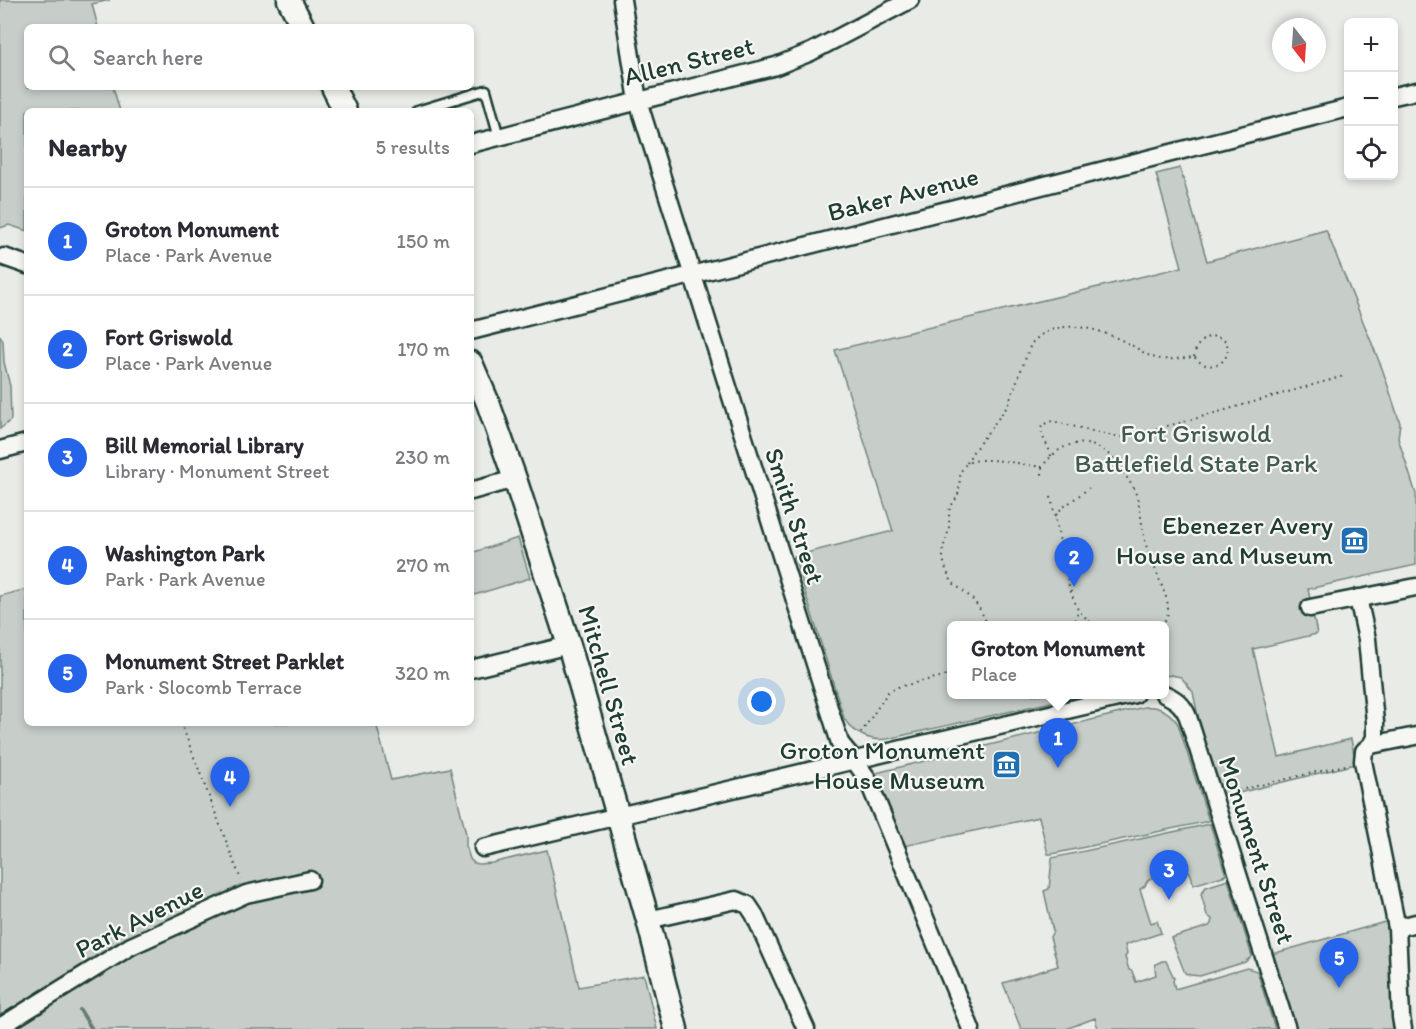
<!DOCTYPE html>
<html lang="en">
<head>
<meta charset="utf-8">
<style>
  body { margin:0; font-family:Itim,sans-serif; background:#f2f2f3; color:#2b2b33 }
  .controls { position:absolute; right:18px; top:18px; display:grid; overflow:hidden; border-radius:9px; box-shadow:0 3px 9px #0003 }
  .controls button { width:54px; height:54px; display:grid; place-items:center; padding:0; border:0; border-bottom:2px solid #e1e1e2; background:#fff; color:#2b2b33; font:30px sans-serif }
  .compass { position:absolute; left:1272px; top:18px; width:54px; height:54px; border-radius:50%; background:#fff; box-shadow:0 3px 9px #0003; rotate:163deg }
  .you { position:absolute; left:762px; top:702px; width:21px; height:21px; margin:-15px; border:4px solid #fff; border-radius:50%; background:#1a73e8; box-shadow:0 0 0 9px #1a73e833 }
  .badge { display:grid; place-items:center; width:39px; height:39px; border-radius:50%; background:#2563eb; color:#fff; font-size:20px; font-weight:700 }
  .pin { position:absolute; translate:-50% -50px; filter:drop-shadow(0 2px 3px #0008) }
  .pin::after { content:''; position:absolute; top:32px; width:21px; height:18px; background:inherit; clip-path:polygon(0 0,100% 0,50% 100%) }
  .popup { position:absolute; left:947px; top:621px; width:222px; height:78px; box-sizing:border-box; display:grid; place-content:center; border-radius:9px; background:#fff; filter:drop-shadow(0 2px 4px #0005); font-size:20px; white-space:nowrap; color:#7c7c81 }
  .popup b { font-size:22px; color:#2b2b33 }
  .popup::after { content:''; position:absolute; left:50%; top:100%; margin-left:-12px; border:12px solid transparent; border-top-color:#fff }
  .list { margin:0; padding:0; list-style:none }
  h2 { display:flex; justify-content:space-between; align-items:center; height:78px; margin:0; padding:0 24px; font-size:26px }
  h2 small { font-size:20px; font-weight:400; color:#7c7c81 }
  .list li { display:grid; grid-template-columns:39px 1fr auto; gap:18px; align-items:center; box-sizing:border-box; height:108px; padding:0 24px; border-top:2px solid #e1e1e2 }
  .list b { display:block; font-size:22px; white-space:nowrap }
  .list p { margin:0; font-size:20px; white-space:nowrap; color:#7c7c81 }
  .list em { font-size:20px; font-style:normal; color:#7c7c81 }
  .icon { flex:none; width:33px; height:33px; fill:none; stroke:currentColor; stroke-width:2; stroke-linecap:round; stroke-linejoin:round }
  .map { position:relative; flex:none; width:1416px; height:1029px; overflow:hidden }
  .search { position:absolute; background:#fff; box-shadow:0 3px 9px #0003; left:24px; top:24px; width:450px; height:66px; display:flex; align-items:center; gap:15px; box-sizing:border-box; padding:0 21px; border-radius:9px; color:#7c7c81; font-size:22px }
  .panel { position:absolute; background:#fff; box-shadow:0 3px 9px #0003; left:24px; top:108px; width:450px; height:618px; border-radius:9px }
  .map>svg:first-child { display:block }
  .green { fill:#c7cec9; stroke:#73867e; stroke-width:1.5 }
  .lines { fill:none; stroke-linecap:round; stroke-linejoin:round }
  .stream { stroke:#687c75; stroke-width:4 }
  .service-casing { stroke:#1f3d34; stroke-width:13 }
  .minor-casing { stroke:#1f3d34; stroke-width:21 }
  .secondary-casing { stroke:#1f3d34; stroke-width:27 }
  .path { stroke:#1f3d34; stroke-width:2; stroke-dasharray:1.5 4.5; stroke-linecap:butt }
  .service { stroke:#f6f6f2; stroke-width:8 }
  .minor { stroke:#f6f6f2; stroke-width:16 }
  .secondary { stroke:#f6f6f2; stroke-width:22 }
  .labels { text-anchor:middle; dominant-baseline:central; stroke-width:4.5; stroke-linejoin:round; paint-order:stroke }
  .street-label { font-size:26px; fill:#1f3d34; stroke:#f6f6f2 }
  .park-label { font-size:26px; fill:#415a52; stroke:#f6f6f2 }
  .poi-label { font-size:26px; fill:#1f3d34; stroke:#f6f6f2; text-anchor:end }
</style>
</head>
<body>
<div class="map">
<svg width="1416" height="1029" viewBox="0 0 1416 1029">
  <rect width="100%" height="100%" fill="#e9ebe7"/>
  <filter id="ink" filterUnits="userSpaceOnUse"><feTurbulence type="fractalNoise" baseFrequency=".0167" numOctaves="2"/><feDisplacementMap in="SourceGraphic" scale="12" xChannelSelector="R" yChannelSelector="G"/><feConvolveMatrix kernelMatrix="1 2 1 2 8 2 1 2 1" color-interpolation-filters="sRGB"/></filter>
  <g filter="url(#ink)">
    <g class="green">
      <polygon points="0,0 110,0 92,4 98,27 27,27 27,87 113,87 120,111 27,111 27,231 9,225 0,228"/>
      <path d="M1180 168 1207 261 1326 230 1383 371 1400 423 1398 438 1416 494V565L1308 589 1317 634 1253 649 1279 757 1351 739 1356 764 1222 797 1200 726 1193 692 1181 677 1171 675 1165 676 1164 626H952V694L1083 695 887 739C870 742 852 733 844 718L794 556 893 531 835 350 1182 267 1156 174Z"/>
      <polygon points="0,335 3,341 4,362 10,386 11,420 0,429"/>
      <polygon points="518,538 530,578 471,596 471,553"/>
      <polygon points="27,589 27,723 376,723 391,780 450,768 466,834 466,846 470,859 474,863 479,864 492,863 547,850 579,987 644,975 657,1029 0,1029 0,596"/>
      <path d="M1144 707C1160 705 1170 712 1178 724L1209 821 1052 854H1048L1039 817 904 846 876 773Z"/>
      <path d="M1210 824 1226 875 1193 885C1192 865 1176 860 1165 877L1158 879 1156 877C1150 877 1147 880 1145 886L1140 889 1151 923 1157 921 1161 933 1125 945 1127 954 1125 957 1129 970 1132 971 1136 982 1156 975 1155 969 1156 964 1162 961H1166L1174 978 1173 981 1175 989 1247 968 1257 971 1275 1029H1098L1095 1018 1066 1029H1021L1003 983 1058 966 1050 937 1053 931 1044 891 1049 889 1052 858Z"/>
      <polygon points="1228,880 1252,956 1245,962 1200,976 1190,975 1185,973 1171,938 1209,926 1211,924 1212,919 1207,915 1201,894 1206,887"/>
      <polygon points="1392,920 1397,1029 1296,1029 1272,954"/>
    </g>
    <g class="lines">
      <polyline class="stream" points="80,1010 92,1029"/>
      <defs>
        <polyline id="service" points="417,111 486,90 499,137"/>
        <g id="minor">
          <polyline points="622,0 638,101 840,743 854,760 867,778 971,1029"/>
          <polyline points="1394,96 1416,91"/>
          <polyline points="471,144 776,66 811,52 910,0"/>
          <polyline points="4,257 27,265"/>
          <polyline points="471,331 1348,108"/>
          <polyline points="0,450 27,443"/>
          <polyline points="471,491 515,479"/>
          <polyline points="1358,598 1367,639 1375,722 1375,738 1371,745 1364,751 1363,761 1397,928 1401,1017 1403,1029"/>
          <polyline points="1310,608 1416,587"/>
          <polyline points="471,669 569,645"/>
          <path d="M1164 694C1176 699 1183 705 1188 717L1287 1029"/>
          <polyline points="1371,745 1416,736"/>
          <polyline points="483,848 1135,694"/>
          <polyline points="648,920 736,900 748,905 754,914 806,1029"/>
          <polyline points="1397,928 1416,923"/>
          <polyline points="0,1027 131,946 246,894 310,880"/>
        </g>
        <g id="secondary">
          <polyline points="289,0 303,27"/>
          <polyline points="333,87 345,111"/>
          <polyline points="471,363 488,403 515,479 569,645 648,920 676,1029"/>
        </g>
      </defs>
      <use href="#service" class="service-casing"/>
      <use href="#minor" class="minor-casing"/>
      <use href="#secondary" class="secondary-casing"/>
      <g class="path">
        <path d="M1051 456C1049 444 1039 437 1042 425L1052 421 1108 435 1123 437 1187 421 1344 376"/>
        <path d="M967 463 972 453 1007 407 1031 344C1057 314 1102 329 1131 345 1139 349 1147 356 1156 358 1167 361 1182 358 1194 357 1198 360 1201 364 1206 365 1221 368 1232 356 1226 341 1211 330 1196 340 1194 357"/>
        <polyline points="1042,467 1042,476"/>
        <polyline points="1051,497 1069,587 1078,610 1094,626"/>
        <polyline points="1056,515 1061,509 1089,488"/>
        <path d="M988 626C983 614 977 603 968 595 961 588 953 586 949 576 945 568 942 558 943 549 945 541 948 535 949 527 950 521 948 514 950 508 952 504 955 501 957 497 962 486 956 470 968 463 982 455 1026 465 1042 467 1062 440 1087 435 1113 458 1116 461 1119 466 1121 470 1126 476 1130 482 1134 489 1142 508 1141 529 1147 548 1154 566 1161 583 1167 600 1169 611 1169 619 1159 626"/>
        <polyline points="1074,626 1078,610"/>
        <polyline points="1164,648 1166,652"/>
        <polyline points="181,723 241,880"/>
        <polyline points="861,733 888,692 898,687 952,674"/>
        <polyline points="1227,793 1350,764"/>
      </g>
      <use href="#service" class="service"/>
      <use href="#minor" class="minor"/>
      <use href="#secondary" class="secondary"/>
    </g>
  </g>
  <defs>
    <symbol id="museum-square" viewBox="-11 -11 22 22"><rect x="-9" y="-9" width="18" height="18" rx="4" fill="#1f6fb2" stroke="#f6f6f2"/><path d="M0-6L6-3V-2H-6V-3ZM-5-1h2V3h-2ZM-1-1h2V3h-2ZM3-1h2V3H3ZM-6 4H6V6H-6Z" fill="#fff"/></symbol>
  </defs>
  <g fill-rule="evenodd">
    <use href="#museum-square" x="1338" y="524" width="33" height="33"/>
    <use href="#museum-square" x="990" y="748" width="33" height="33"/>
  </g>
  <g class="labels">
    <g class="street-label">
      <text transform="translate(689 61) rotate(-14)">Allen Street</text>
      <text transform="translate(903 194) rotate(-14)">Baker Avenue</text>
      <text transform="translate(795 516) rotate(72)">Smith Street</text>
      <text transform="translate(609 685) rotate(74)">Mitchell Street</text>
      <text transform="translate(1257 850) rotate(72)">Monument Street</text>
      <text transform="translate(139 919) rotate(-27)">Park Avenue</text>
    </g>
    <g class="park-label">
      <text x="1196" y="433">Fort Griswold<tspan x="1196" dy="30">Battlefield State Park</tspan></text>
    </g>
    <g class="poi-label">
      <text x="1333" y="525">Ebenezer Avery<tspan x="1333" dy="30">House and Museum</tspan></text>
      <text x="985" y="750">Groton Monument<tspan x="985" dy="30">House Museum</tspan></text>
    </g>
  </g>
</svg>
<div class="controls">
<button>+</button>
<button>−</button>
<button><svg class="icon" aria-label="locate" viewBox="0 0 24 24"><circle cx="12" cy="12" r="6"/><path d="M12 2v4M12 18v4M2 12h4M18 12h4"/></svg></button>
</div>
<svg class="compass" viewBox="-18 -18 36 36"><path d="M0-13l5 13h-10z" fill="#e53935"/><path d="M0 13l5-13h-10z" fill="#7c7c81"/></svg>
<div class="you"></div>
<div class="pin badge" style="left:1058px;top:768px">1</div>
<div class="popup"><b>Groton Monument</b>Place</div>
<div class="pin badge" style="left:1074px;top:587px">2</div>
<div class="pin badge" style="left:1169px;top:900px">3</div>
<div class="pin badge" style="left:230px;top:807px">4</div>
<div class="pin badge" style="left:1339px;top:988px">5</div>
<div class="search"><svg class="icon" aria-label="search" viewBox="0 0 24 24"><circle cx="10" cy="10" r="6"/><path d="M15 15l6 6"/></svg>Search here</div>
<section class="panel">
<h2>Nearby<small>5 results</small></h2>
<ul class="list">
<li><span class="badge">1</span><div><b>Groton Monument</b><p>Place · Park Avenue</p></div><em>150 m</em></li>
<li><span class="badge">2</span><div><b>Fort Griswold</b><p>Place · Park Avenue</p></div><em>170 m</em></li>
<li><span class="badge">3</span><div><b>Bill Memorial Library</b><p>Library · Monument Street</p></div><em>230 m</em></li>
<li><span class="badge">4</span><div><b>Washington Park</b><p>Park · Park Avenue</p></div><em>270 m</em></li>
<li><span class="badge">5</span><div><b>Monument Street Parklet</b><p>Park · Slocomb Terrace</p></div><em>320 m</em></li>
</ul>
</section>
</div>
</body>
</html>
